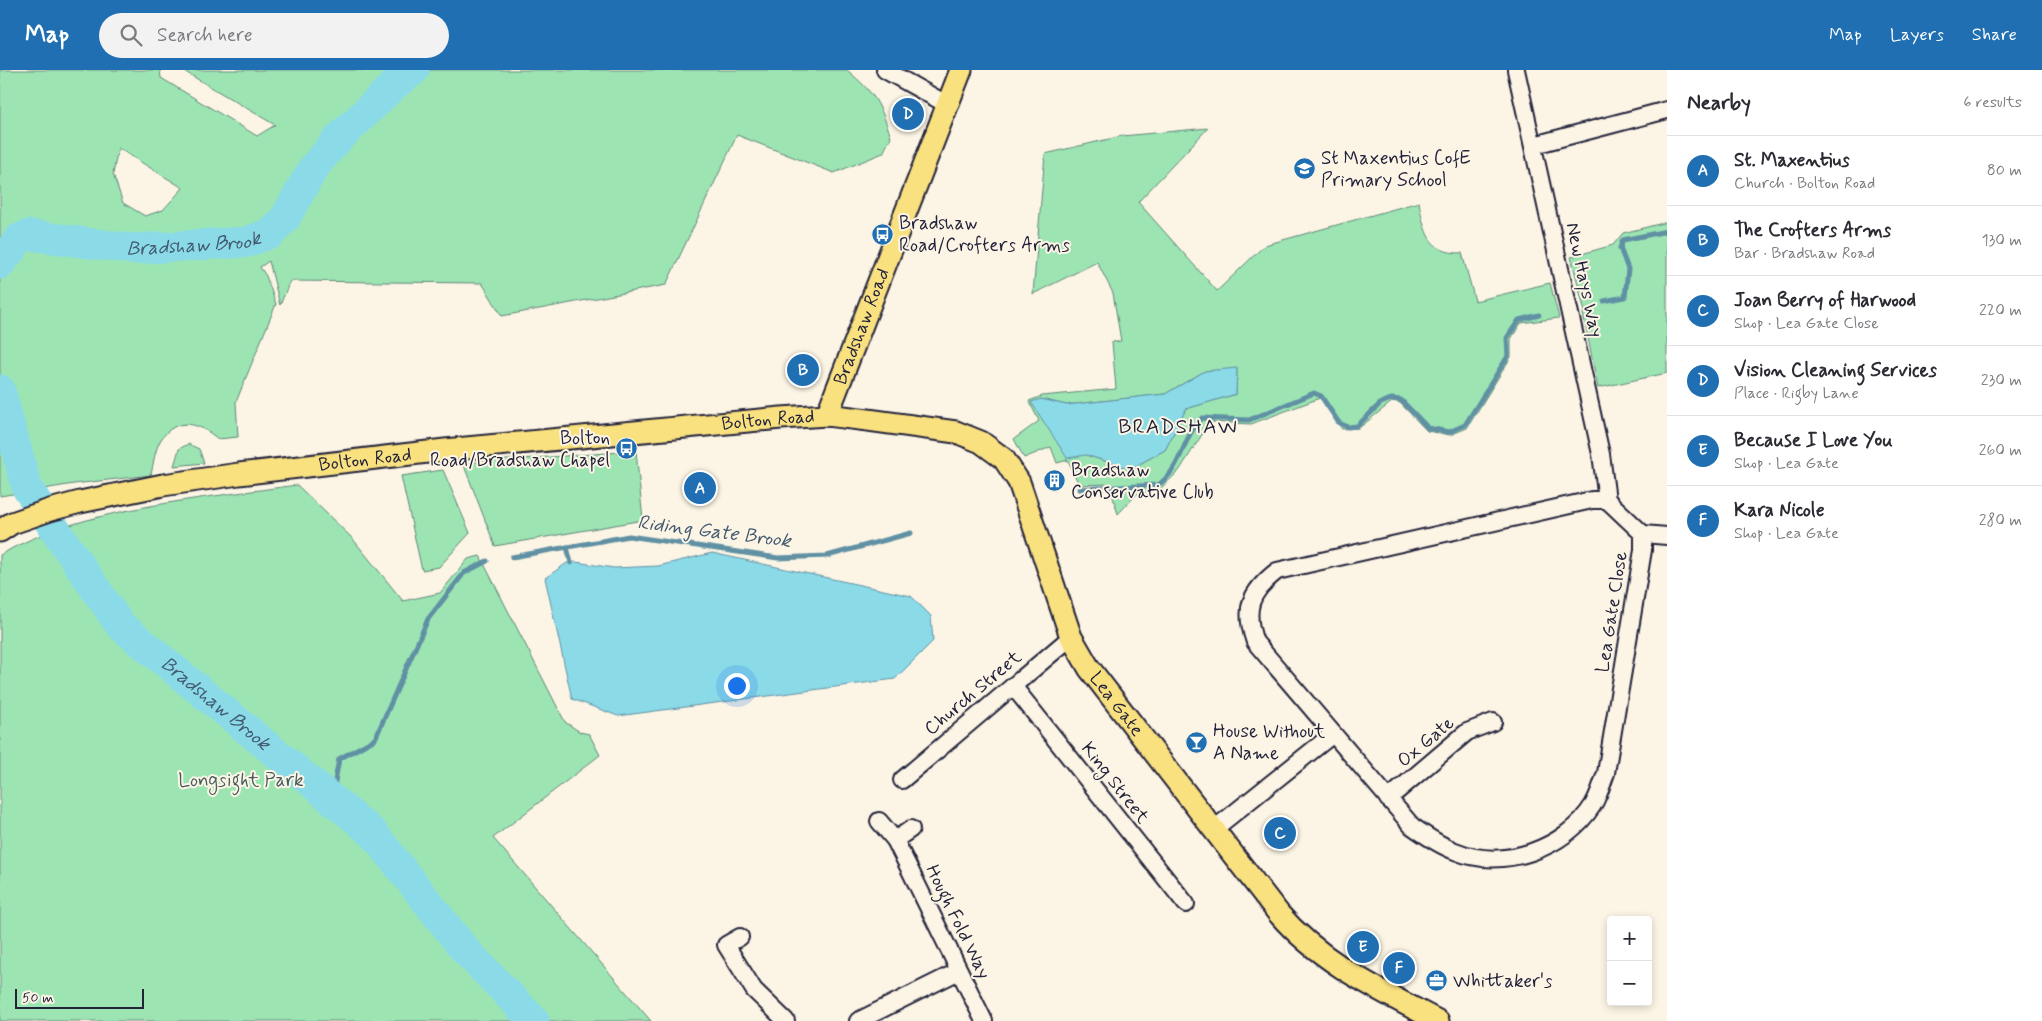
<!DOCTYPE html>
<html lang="en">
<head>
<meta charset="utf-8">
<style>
  body { margin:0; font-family:Mynerve,sans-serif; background:#f2f2f3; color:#2b2b33 }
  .controls { position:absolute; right:15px; bottom:15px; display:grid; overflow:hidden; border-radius:5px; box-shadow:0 2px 8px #0003 }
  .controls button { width:45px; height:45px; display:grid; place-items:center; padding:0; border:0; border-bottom:1px solid #e1e1e2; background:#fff; color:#2b2b33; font:25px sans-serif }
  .scale { position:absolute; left:15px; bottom:12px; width:129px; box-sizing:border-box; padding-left:5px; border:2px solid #22223b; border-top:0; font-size:14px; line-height:18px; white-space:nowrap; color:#22223b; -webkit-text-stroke:4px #fcf5e5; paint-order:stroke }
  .you { position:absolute; left:736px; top:615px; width:18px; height:18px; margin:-12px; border:4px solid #fff; border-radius:50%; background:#1a73e8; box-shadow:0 0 0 8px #1a73e833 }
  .badge { display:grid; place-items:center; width:32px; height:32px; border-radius:50%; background:#1f6fb2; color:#fff; font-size:16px; font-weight:700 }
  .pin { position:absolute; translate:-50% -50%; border:2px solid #fff; box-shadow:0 1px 5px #0006 }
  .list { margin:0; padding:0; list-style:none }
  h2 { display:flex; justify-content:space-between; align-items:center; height:65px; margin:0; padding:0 20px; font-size:21px }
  h2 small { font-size:16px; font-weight:400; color:#7c7c81 }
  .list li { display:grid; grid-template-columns:32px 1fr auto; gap:15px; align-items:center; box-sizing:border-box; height:70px; padding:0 20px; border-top:1px solid #e1e1e2 }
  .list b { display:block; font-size:19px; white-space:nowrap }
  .list p { margin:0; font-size:16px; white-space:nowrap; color:#7c7c81 }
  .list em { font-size:16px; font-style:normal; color:#7c7c81 }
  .icon { flex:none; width:28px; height:28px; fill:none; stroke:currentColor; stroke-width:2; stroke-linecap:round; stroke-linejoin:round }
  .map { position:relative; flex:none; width:1667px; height:951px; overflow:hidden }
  header { display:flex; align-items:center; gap:30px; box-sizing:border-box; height:70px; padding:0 25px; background:#1f6fb2; color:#fff }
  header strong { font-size:24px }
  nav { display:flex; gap:28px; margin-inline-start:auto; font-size:18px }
  .search { width:350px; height:45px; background:#f2f2f3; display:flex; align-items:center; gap:12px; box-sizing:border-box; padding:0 18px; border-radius:28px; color:#7c7c81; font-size:19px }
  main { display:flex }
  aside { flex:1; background:#fff }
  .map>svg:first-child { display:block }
  .green { fill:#9ce5b3; stroke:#5f8477; fill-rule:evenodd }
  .water { fill:#8bdae8; stroke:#6190a3 }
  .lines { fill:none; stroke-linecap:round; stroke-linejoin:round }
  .stream { stroke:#6190a3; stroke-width:5 }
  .river { stroke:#8bdae8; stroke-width:31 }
  .minor-casing { stroke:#22223b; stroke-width:20 }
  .major-casing { stroke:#22223b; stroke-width:25 }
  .minor { stroke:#fcf5e5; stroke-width:16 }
  .major { stroke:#fae180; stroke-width:21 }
  .labels { text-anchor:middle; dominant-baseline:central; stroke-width:4; stroke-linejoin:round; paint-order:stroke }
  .poi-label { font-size:19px; fill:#22223b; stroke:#fcf5e5; text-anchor:start }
  .street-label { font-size:19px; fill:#22223b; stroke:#fcf5e5 }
  .park-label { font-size:19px; fill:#475c5f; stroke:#fcf5e5 }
  .water-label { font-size:20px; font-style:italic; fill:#42596f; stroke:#fcf5e5 }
  .quarter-label { font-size:21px; letter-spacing:1px; fill:#22223b; stroke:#fcf5e5 }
</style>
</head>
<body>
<header>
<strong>Map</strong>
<div class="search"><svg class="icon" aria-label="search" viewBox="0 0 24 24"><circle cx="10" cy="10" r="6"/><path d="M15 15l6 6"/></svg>Search here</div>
<nav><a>Map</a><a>Layers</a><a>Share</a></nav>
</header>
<main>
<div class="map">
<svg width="1667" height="951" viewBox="0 0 1667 951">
  <rect width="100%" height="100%" fill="#fcf5e5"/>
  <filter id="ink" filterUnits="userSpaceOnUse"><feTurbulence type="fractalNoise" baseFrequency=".02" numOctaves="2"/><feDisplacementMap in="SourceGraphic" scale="10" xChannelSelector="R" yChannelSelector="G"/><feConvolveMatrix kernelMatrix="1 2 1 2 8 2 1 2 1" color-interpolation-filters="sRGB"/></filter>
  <g filter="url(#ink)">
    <g class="green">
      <path d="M0 0H160L161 8 257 66 275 55 182 0H847C875 24 879 31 891 67L883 83 834 103 737 65 666 215 502 246 482 213 290 211 280 235 269 191 260 197 266 206 276 234 236 332 238 367 218 369C199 353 176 345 160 371 155 380 153 395 151 405L74 414 0 426ZM118 78 183 118 163 140 145 146 123 133 113 104Z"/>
      <path d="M1208 58 1138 132 1217 221 1265 175 1419 132C1424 160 1428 184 1462 183L1475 231 1550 213 1559 248 1521 253 1511 269V287L1467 358 1450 365 1427 361 1400 333 1393 331 1359 358 1342 359 1320 328 1251 354 1210 352 1179 401 1159 420 1137 424 1118 444 1109 414 1079 415 1068 390 1057 393 1051 377 1024 388 1014 369 1039 351 1029 331 1042 326 1116 319 1112 272 1121 271 1113 223 1097 192 1033 224 1045 84 1122 66ZM1237 299 1236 324 1186 339 1165 380 1130 399 1086 385 1041 329 1066 335 1165 324 1205 301Z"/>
      <polygon points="1667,152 1667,303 1598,318 1583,243 1585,242 1571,187 1613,175 1623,163"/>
      <polygon points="188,374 199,379 204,393 174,396 179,379"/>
      <polygon points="636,381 643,450 495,476 463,393"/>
      <polygon points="443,400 470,463 439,497 422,500 401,406"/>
      <path d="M297 415 352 468 403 531 440 523 468 489 480 486 565 652 580 662 589 664 600 685 493 768 651 951H0V485C78 438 206 428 297 415Z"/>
    </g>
    <g class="water">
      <polygon points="1237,298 1236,324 1186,339 1165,380 1130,399 1086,385 1067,388 1031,332 1041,329 1066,335 1165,324 1205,301"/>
      <polygon points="712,483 911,526 931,546 933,571 895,609 618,646 572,629 545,508 567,493 576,492 614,498 658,496"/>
    </g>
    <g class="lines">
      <g class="stream">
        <polyline points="1604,231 1625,227 1628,199 1620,178 1623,170 1667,161"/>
        <path d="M1079 419 1158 415C1182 399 1182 367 1202 348L1249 350 1314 323 1321 326 1339 353 1348 357 1357 356 1381 333 1391 329 1401 330 1428 358 1449 362 1465 355 1508 286 1507 268 1519 250 1539 245"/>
        <polyline points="567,477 571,493"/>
        <polyline points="512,487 629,466 778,488 827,486 911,463"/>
        <polyline points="332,728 339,689 375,669 428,549 464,503 487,491"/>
      </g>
      <g class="river">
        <path id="s1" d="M0 194 19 169 29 165 133 179 247 172 271 163 285 148 314 97 338 69 395 14 414 0"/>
        <path id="s2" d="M0 320 27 418 120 555 373 763 465 880 534 951"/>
      </g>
      <defs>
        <g id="minor">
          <polyline points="885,0 948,35"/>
          <polyline points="1516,0 1601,384 1607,430"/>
          <polyline points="1534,75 1667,40"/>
          <path d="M1592 430H1607L1643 464V480L1606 703C1602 714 1599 725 1593 735 1565 779 1503 801 1455 781 1439 775 1426 766 1412 756L1255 572C1243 539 1250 522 1277 501Z"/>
          <polyline points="1643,464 1667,466"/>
          <polyline points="1013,616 1186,834"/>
          <polyline points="902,710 1071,567"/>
          <polyline points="1388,729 1467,662 1493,652"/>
          <polyline points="879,751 895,770 907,794 984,951"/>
          <polyline points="1213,760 1333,664"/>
          <polyline points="895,770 911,759"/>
          <polyline points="740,867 726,875 754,920 786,951"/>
          <polyline points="858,951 959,901"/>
        </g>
        <g id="major">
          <path id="s3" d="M827 345 961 0"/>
          <path id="s4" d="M0 461 12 453 50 440 80 432 163 415 239 404 445 380 781 348 827 345 868 350 956 362 981 372 1004 389 1019 412 1071 567 1089 598 1279 844C1322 894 1382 921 1438 951"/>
        </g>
      </defs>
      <use href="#minor" class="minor-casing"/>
      <use href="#major" class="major-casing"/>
      <use href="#minor" class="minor"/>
      <use href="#major" class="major"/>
    </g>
  </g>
  <defs>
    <symbol id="school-disc" viewBox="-11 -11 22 22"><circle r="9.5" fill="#1f6fb2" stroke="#fcf5e5"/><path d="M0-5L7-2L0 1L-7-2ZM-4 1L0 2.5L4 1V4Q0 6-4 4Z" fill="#fff"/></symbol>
    <symbol id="bus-disc" viewBox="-11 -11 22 22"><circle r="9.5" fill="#1f6fb2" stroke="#fcf5e5"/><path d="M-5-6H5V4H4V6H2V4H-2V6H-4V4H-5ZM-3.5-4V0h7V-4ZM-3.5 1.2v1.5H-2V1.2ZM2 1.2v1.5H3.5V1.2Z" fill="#fff"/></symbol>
    <symbol id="building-disc" viewBox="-11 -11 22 22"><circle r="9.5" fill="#1f6fb2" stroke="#fcf5e5"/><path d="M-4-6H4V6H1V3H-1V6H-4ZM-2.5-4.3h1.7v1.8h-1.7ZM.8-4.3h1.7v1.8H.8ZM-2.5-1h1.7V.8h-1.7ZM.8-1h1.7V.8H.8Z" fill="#fff"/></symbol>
    <symbol id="bar-disc" viewBox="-11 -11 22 22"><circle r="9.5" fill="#1f6fb2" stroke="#fcf5e5"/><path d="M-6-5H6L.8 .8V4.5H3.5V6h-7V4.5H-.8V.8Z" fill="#fff"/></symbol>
    <symbol id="office-disc" viewBox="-11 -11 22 22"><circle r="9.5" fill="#1f6fb2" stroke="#fcf5e5"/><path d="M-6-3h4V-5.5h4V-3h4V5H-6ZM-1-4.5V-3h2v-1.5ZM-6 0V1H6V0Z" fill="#fff"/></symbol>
  </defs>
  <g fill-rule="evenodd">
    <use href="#school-disc" x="1292" y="86" width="25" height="25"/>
    <use href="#bus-disc" x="870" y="152" width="25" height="25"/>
    <use href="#bus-disc" x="614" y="366" width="25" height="25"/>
    <use href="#building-disc" x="1042" y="398" width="25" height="25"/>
    <use href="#bar-disc" x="1184" y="660" width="25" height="25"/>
    <use href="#office-disc" x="1424" y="898" width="25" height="25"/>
  </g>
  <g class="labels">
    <g class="poi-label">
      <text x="1321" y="88">St Maxentius CofE<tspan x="1321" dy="22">Primary School</tspan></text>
      <text x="899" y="153">Bradshaw<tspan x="899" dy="22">Road/Crofters Arms</tspan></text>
      <text x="610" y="368" text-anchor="end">Bolton<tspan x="610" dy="22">Road/Bradshaw Chapel</tspan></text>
      <text x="1071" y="400">Bradshaw<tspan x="1071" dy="22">Conservative Club</tspan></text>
      <text x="1213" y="661">House Without<tspan x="1213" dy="22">A Name</tspan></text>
      <text x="1453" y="911">Whittaker's</text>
    </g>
    <g class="street-label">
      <text transform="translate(1584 210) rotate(78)">New Hays Way</text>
      <text stroke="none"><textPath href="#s3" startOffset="95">Bradshaw Road</textPath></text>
      <text stroke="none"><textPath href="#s4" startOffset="779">Bolton Road</textPath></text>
      <text stroke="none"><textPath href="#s4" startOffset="374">Bolton Road</textPath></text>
      <text transform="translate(1612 542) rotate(-81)">Lea Gate Close</text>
      <text transform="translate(973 623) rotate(-40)">Church Street</text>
      <text stroke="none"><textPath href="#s4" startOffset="1296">Lea Gate</textPath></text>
      <text transform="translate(1426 672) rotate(-40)">Ox Gate</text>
      <text transform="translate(1115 713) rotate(52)">King Street</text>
      <text transform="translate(958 852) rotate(64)">Hough Fold Way</text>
    </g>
    <g class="park-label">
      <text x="241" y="710">Longsight Park</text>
    </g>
    <g class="water-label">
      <text stroke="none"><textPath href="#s1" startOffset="208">Bradshaw Brook</textPath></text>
      <text transform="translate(714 462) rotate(7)">Riding Gate Brook</text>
      <text stroke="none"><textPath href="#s2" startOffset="391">Bradshaw Brook</textPath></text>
    </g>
    <g class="quarter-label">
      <text x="1178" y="357">BRADSHAW</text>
    </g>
  </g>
</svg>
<div class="controls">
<button>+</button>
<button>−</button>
</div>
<div class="scale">50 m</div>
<div class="you"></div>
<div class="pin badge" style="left:700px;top:418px">A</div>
<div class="pin badge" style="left:803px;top:300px">B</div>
<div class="pin badge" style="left:1280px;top:763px">C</div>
<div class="pin badge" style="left:908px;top:44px">D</div>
<div class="pin badge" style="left:1363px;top:877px">E</div>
<div class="pin badge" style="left:1399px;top:898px">F</div>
</div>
<aside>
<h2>Nearby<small>6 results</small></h2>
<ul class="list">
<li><span class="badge">A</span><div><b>St. Maxentius</b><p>Church · Bolton Road</p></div><em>80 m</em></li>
<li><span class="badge">B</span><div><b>The Crofters Arms</b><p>Bar · Bradshaw Road</p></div><em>130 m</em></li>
<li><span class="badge">C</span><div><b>Joan Berry of Harwood</b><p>Shop · Lea Gate Close</p></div><em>220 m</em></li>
<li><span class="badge">D</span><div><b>Vision Cleaning Services</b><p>Place · Rigby Lane</p></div><em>230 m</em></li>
<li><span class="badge">E</span><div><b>Because I Love You</b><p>Shop · Lea Gate</p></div><em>260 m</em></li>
<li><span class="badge">F</span><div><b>Kara Nicole</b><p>Shop · Lea Gate</p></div><em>280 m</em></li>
</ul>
</aside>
</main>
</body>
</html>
